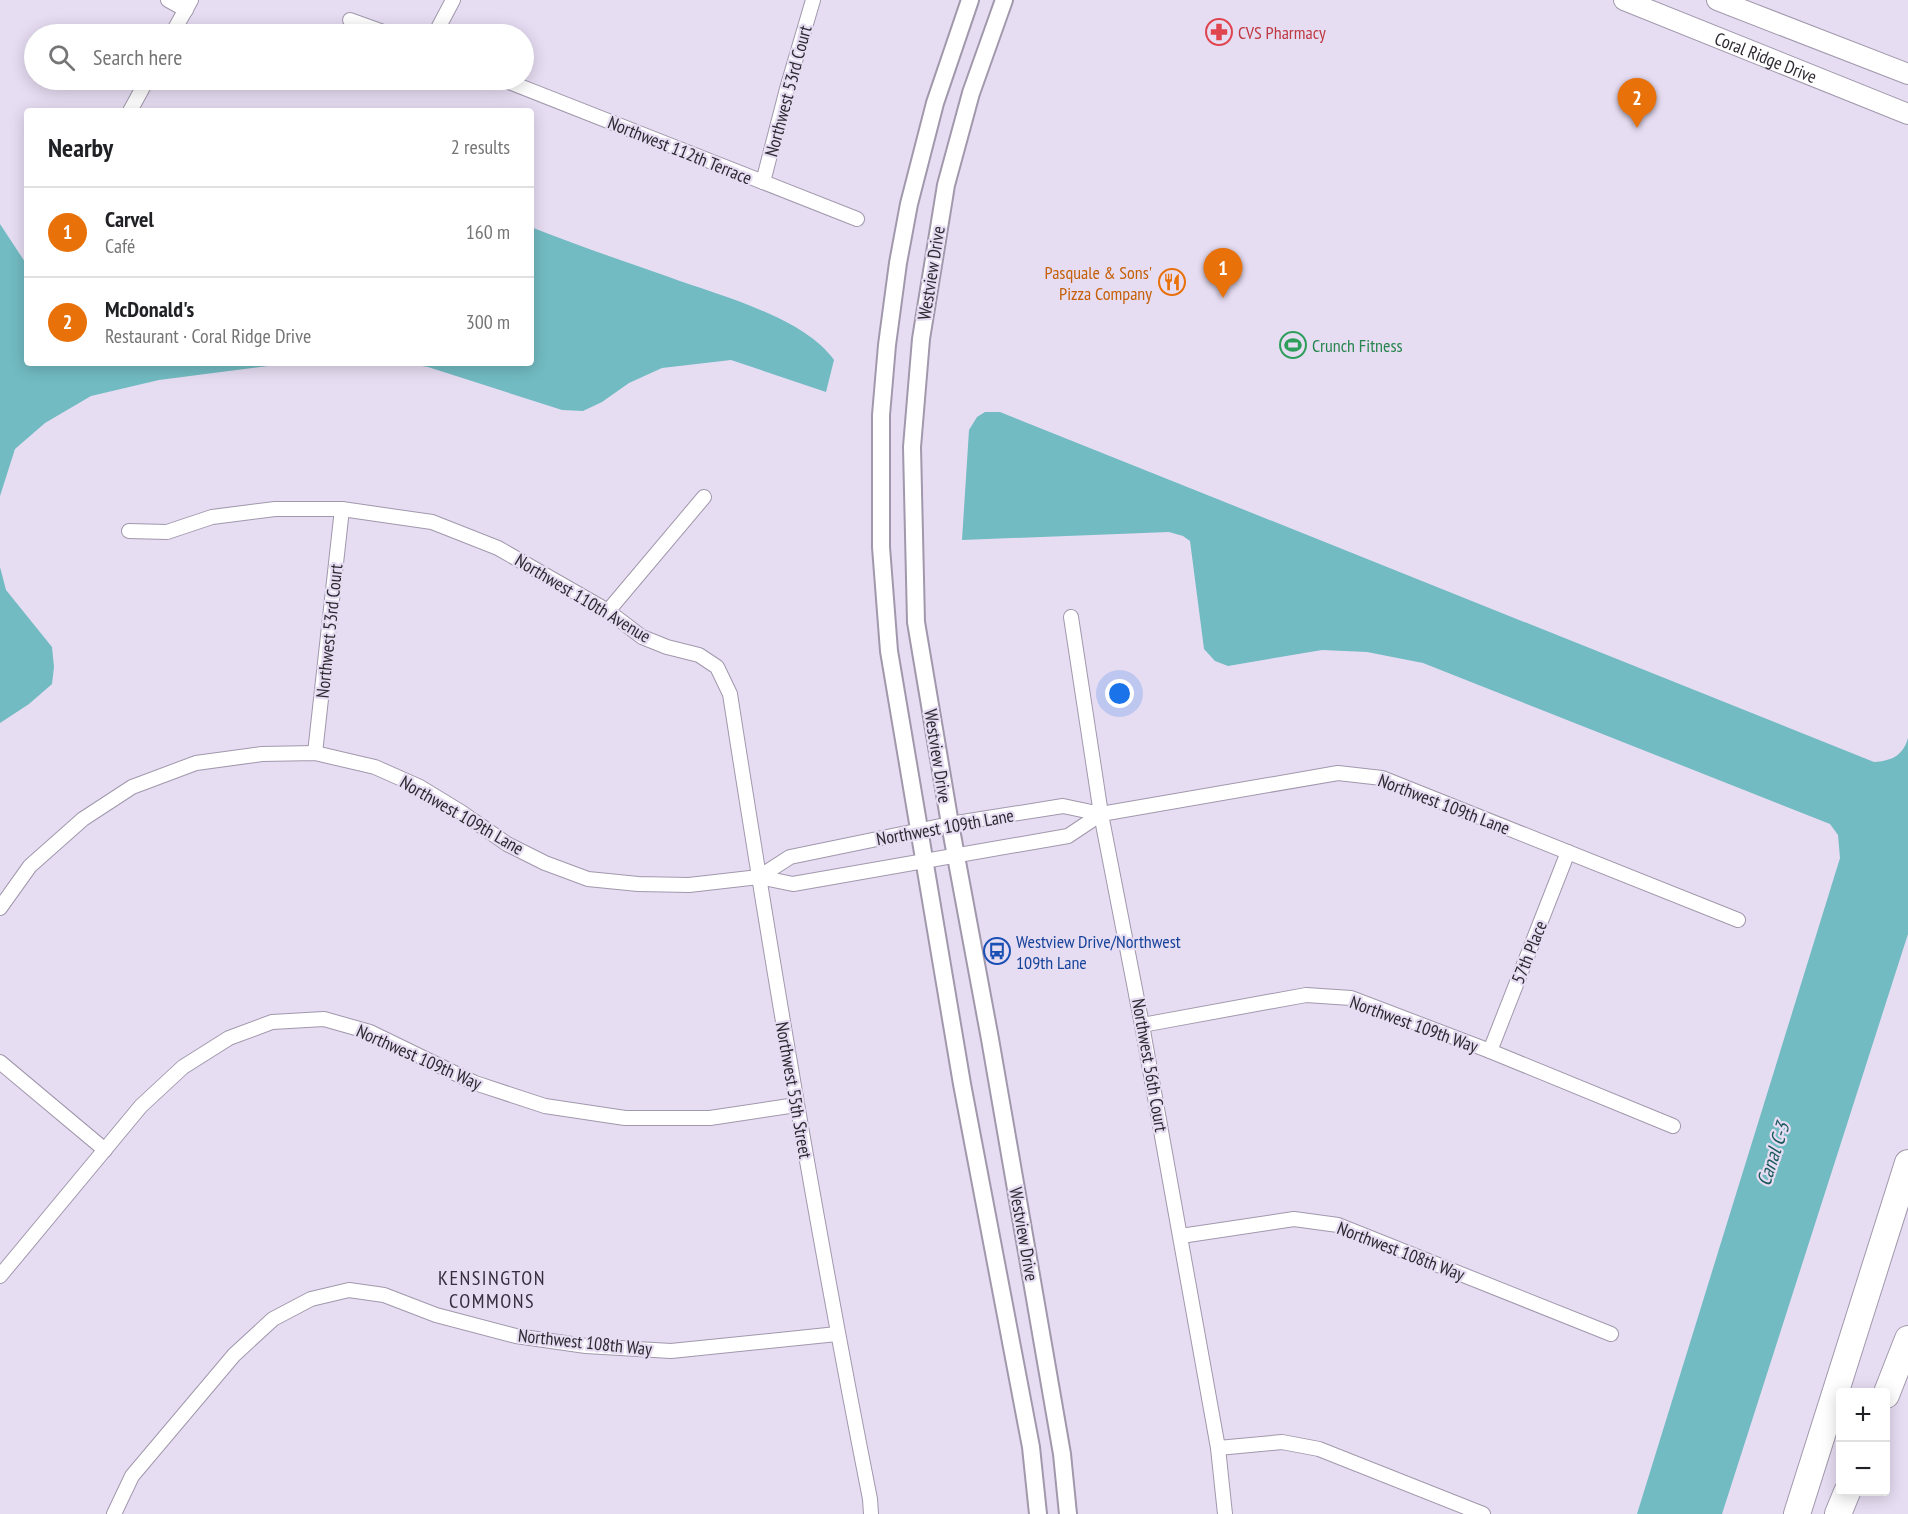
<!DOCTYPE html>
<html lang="en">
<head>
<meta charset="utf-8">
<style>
  body { margin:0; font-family:"PT Sans Narrow",sans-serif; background:#f6f6f6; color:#202124 }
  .controls { position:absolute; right:18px; bottom:18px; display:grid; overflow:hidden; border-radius:6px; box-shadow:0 3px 15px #0003 }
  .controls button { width:54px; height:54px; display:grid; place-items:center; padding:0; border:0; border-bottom:2px solid #e0e0e0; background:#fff; color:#202124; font:30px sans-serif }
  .you { position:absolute; left:1120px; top:694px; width:21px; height:21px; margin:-15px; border:4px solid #fff; border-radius:50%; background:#1a73e8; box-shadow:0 0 0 9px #1a73e833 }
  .badge { display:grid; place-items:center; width:39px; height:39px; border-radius:50%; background:#896300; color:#fff; font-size:20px; font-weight:700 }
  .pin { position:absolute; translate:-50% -50px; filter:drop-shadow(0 2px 3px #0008) }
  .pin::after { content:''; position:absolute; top:32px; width:21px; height:18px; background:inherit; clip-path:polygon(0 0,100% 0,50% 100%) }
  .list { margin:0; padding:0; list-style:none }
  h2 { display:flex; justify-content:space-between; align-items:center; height:78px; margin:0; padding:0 24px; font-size:26px }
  h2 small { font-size:20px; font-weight:400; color:#757577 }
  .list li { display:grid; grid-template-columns:39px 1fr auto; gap:18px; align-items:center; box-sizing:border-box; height:90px; padding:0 24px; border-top:2px solid #e0e0e0 }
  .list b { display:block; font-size:22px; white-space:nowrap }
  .list p { margin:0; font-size:20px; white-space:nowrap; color:#757577 }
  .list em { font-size:20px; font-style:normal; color:#757577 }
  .icon { flex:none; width:33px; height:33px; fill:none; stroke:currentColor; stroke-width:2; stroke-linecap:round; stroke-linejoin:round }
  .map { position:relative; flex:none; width:1908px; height:1514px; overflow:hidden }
  .search { position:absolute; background:#fff; box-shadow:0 3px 15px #0003; left:24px; top:24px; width:510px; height:66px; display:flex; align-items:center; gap:15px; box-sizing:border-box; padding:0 21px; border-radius:33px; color:#757577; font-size:22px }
  .panel { position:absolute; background:#fff; box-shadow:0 3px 15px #0003; left:24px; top:108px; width:510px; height:258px; border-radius:6px }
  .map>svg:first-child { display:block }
  .water { fill:#72bbc2 }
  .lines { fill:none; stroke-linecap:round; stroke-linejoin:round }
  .minor-casing { stroke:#a198ac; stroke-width:16 }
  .tertiary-casing { stroke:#a198ac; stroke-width:20 }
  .secondary-casing { stroke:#a198ac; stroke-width:22 }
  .motorway-casing { stroke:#a198ac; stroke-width:28 }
  .minor { stroke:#fff; stroke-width:14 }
  .tertiary { stroke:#fff; stroke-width:16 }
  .secondary { stroke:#fff; stroke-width:20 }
  .motorway { stroke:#fff; stroke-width:26 }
  .labels { text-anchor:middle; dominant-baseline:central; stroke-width:4.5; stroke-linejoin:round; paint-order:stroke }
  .health-label { font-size:18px; fill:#be3a42; stroke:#e7ddf3; text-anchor:start }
  .street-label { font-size:18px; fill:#2d2931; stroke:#e7ddf3 }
  .food-label { font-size:18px; fill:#c56008; stroke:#e7ddf3; text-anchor:end }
  .leisure-label { font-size:18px; fill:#27864d; stroke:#e7ddf3; text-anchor:start }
  .transit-label { font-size:18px; fill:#164399; stroke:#e7ddf3; text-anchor:start }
  .water-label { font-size:20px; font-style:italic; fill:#1b595e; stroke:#e7ddf3 }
  .neighbourhood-label { font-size:20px; letter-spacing:1.5px; fill:#362e3f; stroke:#e7ddf3 }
</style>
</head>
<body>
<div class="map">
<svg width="1908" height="1514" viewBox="0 0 1908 1514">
  <rect width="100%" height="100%" fill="#e7ddf3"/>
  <g class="water">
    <polygon points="0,224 27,265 27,363 292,363 159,380 91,396 45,423 15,449 0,496"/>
    <path d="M531 227C576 245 623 261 669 277 718 295 804 317 834 360L826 392 731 360 662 368 629 383 602 402 583 411 562 410 428 367 405 363H531Z"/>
    <path d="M985 412H1000L1874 762C1891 761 1903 756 1908 738V934L1722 1514H1637L1840 858 1838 835 1830 824 1423 663 1367 652 1322 650 1228 666 1215 661 1204 649 1190 541 1183 536 1169 532 962 540 969 430 977 417Z"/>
    <polygon points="0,567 6,590 52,647 54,667 52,684 29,704 0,723"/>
  </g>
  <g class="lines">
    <defs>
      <g id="minor">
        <polyline points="168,0 186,10"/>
        <polyline points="350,20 389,34"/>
        <polyline points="172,34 191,0"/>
        <polyline points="435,34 453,0"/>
        <polyline points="504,80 857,219"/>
        <polyline points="130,111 147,80"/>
        <polyline points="763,182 788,85 813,0"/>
        <path d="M129 531 167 532 212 517 275 509H342L432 522 498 548 608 611 642 637 667 647 699 655 717 667 730 694C772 964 817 1232 870 1499L871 1514"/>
        <polyline points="608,611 704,497"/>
        <polyline points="1071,617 1101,814 1142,1025 1218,1448 1225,1514"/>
        <polyline points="315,753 342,509"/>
        <polyline points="759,877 790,857 950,824 1063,806 1101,814 1338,773 1382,778 1738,920"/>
        <polyline points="0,908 30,866 83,819 132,787 196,763 262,754 315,753 375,767 420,787 461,812 507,844 545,863 588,879 638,884 689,885 759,877 793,884 1068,836 1101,814"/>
        <polyline points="1142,1025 1306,995 1351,998 1490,1051 1673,1126"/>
        <polyline points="1490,1051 1568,852"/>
        <polyline points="0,1062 105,1150"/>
        <polyline points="1181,1236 1294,1219 1338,1225 1611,1334"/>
        <polyline points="0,1276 141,1106 183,1067 229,1038 272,1022 324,1019 370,1032 475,1083 545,1106 625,1118 710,1118 796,1105"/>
        <polyline points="1218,1448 1282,1442 1319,1449 1483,1514"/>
        <polyline points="114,1514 132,1476 234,1355 273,1319 311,1299 349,1290 384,1295 436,1315 516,1336 586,1346 671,1351 837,1334"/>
      </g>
      <g id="tertiary">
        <polyline points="970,0 935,103 909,204 898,263 887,345 881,415 881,547 889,651 962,1084 1031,1447 1038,1514"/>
        <polyline points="1004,0 971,93 946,185 921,339 912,447 916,622 950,824 990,1039 1062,1454 1068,1514"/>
      </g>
      <g id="secondary">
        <path id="s1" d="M1624 0 1908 114"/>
        <polyline points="1717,0 1908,74"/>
      </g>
      <g id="motorway">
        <polyline points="1886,1395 1908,1339"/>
        <polyline points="1797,1514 1908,1163"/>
        <polyline points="1838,1514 1847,1492"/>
      </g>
    </defs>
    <use href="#minor" class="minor-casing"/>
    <use href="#tertiary" class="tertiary-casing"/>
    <use href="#secondary" class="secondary-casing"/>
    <use href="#motorway" class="motorway-casing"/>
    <use href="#minor" class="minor"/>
    <use href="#tertiary" class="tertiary"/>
    <use href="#secondary" class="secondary"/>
    <use href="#motorway" class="motorway"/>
  </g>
  <defs>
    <symbol id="pharmacy-ring" viewBox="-11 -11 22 22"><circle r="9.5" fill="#e7ddf3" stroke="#e0444e" stroke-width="1.5"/><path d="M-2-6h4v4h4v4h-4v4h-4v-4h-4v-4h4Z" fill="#e0444e"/></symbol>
    <symbol id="restaurant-ring" viewBox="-11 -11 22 22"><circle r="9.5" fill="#e7ddf3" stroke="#e8710a" stroke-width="1.5"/><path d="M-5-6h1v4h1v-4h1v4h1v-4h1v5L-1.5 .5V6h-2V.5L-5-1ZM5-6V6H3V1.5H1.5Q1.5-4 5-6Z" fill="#e8710a"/></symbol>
    <symbol id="stadium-ring" viewBox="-11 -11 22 22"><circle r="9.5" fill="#e7ddf3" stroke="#2e9e5b" stroke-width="1.5"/><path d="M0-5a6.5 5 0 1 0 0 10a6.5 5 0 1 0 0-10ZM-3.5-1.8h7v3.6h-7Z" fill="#2e9e5b"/></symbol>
    <symbol id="bus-ring" viewBox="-11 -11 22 22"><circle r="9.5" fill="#e7ddf3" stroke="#1a4fb4" stroke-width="1.5"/><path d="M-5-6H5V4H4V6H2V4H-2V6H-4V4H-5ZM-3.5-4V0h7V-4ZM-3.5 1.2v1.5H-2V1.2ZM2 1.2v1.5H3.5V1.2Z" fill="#1a4fb4"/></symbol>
  </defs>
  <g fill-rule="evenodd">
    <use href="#pharmacy-ring" x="1204" y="17" width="30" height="30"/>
    <use href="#restaurant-ring" x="1157" y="267" width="30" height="30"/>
    <use href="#stadium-ring" x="1278" y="330" width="30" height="30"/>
    <use href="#bus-ring" x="982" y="936" width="30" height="30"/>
  </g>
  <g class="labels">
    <g class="health-label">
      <text x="1238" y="32">CVS Pharmacy</text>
    </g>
    <g class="street-label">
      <text stroke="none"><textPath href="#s1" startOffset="153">Coral Ridge Drive</textPath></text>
      <text transform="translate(788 91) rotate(-75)">Northwest 53rd Court</text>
      <text transform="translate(680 150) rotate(22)">Northwest 112th Terrace</text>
      <text transform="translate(931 273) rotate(-81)">Westview Drive</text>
      <text transform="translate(583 598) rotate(31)">Northwest 110th Avenue</text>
      <text transform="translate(329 631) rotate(-84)">Northwest 53rd Court</text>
      <text transform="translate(938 756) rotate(81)">Westview Drive</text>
      <text transform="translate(1444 804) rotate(21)">Northwest 109th Lane</text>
      <text transform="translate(462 815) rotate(30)">Northwest 109th Lane</text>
      <text transform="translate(945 827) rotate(-10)">Northwest 109th Lane</text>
      <text transform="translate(1529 952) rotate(-68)">57th Place</text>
      <text transform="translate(1414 1024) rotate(20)">Northwest 109th Way</text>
      <text transform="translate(419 1057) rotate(24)">Northwest 109th Way</text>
      <text transform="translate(1150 1065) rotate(80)">Northwest 56th Court</text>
      <text transform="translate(794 1090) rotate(80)">Northwest 55th Street</text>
      <text transform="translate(1024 1234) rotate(80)">Westview Drive</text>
      <text transform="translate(1401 1251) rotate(21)">Northwest 108th Way</text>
      <text transform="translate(585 1342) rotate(6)">Northwest 108th Way</text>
    </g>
    <g class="food-label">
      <text x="1152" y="272">Pasquale &amp; Sons'<tspan x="1152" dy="21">Pizza Company</tspan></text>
    </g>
    <g class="leisure-label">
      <text x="1312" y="345">Crunch Fitness</text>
    </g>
    <g class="transit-label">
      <text x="1016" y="941">Westview Drive/Northwest<tspan x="1016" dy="21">109th Lane</tspan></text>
    </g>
    <g class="water-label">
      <text transform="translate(1773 1154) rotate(-72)">Canal C-3</text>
    </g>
    <g class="neighbourhood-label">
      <text x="492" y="1278">KENSINGTON<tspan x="492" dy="23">COMMONS</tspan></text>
    </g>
  </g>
</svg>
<div class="controls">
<button>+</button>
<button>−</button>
</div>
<div class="you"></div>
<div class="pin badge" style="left:1223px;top:298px;background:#e8710a">1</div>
<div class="pin badge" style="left:1637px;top:128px;background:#e8710a">2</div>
<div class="search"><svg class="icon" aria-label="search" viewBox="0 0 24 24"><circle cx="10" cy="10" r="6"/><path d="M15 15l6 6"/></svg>Search here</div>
<section class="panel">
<h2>Nearby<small>2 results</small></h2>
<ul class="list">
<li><span class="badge" style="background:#e8710a">1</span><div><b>Carvel</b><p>Café</p></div><em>160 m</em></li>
<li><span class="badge" style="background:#e8710a">2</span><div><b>McDonald's</b><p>Restaurant · Coral Ridge Drive</p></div><em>300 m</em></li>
</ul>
</section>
</div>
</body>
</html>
